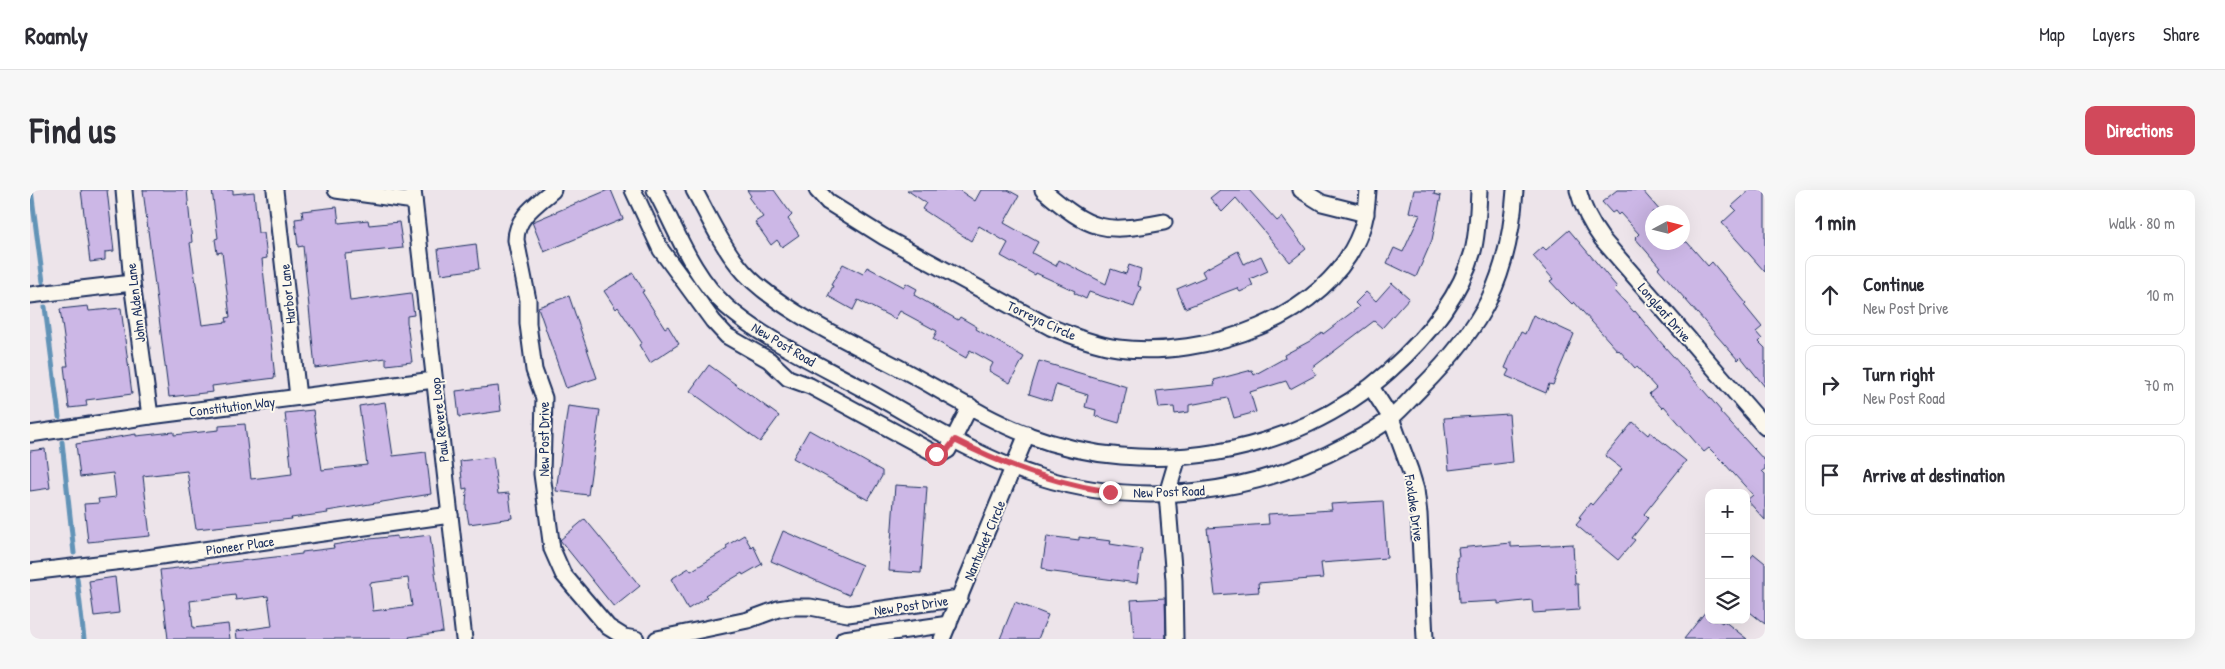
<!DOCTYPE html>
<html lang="en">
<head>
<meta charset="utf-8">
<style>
  body { margin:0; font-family:"Patrick Hand",sans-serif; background:#f7f7f7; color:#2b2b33 }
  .controls { position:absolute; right:15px; bottom:15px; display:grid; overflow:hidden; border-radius:10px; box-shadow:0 5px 20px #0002 }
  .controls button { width:45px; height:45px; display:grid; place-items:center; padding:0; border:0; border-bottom:1px solid #e1e1e2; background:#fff; color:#2b2b33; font:25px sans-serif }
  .compass { position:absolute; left:1615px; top:15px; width:45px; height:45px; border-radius:50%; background:#fff; box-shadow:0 5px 20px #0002; rotate:83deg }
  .stop { position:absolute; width:15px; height:15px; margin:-11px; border:4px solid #d1495b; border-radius:50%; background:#fff }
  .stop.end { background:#d1495b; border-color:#fff; box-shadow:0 1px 5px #0008 }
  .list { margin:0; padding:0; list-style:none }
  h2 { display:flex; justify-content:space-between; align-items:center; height:65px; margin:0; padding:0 20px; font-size:21px }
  h2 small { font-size:16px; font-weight:400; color:#7c7c81 }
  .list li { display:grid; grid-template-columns:32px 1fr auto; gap:15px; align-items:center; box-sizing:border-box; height:80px; margin:0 10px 10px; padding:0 10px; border:1px solid #e1e1e2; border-radius:10px }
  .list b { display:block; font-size:19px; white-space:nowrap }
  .list p { margin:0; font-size:16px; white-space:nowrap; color:#7c7c81 }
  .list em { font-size:16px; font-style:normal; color:#7c7c81 }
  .icon { flex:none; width:28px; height:28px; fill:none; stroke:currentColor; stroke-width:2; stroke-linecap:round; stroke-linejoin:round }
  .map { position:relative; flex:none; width:1735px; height:449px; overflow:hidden; border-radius:10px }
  header { display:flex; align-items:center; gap:30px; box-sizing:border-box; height:70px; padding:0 25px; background:#fff; border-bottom:1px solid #e1e1e2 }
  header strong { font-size:24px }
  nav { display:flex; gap:28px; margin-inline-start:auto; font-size:18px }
  .intro { display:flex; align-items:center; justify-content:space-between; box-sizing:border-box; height:120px; padding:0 30px }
  h1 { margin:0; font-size:35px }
  .button { padding:12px 22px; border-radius:10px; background:#d1495b; color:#fff; font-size:18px; font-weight:700 }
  main { display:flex; gap:30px; padding:0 30px }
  aside { flex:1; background:#fff; border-radius:10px; box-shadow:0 5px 20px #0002 }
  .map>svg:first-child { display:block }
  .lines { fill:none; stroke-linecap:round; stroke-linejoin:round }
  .stream { stroke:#6293b7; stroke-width:5 }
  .building { fill:#ccb7e6; stroke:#1b2f5e; fill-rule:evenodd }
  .minor-casing { stroke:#1b2f5e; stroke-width:19 }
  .minor { stroke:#fbf7ec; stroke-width:15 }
  .route { stroke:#d1495b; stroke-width:6 }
  .labels { text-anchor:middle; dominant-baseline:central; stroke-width:4; stroke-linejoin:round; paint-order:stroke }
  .street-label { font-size:14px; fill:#1b2f5e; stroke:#fbf7ec }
</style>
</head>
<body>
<header>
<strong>Roamly</strong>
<nav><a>Map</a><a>Layers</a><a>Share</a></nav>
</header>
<div class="intro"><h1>Find us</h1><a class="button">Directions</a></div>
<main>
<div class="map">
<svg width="1735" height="449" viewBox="0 0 1735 449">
  <rect width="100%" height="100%" fill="#ede4ea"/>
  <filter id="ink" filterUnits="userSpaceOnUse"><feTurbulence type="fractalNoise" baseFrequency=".02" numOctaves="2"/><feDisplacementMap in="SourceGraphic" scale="10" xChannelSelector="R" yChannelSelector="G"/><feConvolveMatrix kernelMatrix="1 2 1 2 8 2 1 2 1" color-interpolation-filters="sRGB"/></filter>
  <g filter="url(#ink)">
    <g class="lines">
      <g class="stream">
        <polyline points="1,0 13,92"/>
        <polyline points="15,117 29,227"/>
        <polyline points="32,252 44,363"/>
        <polyline points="47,388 54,449"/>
      </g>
    </g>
    <g class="building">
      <polygon points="51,0 77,0 84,61 75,62 75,70 60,72"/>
      <polygon points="113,0 157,0 162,52 160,53 172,135 197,132 196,128 200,127 192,62 187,63 185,49 188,48 182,0 203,0 203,4 224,2 228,43 234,43 237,68 232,69 245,188 182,196 183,202 139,207"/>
      <polygon points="578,0 581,0 593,29 514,62 502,32"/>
      <polygon points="717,0 744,0 762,25 758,29 769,45 752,57 747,50 741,55 725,32 733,27 719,8 721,6"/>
      <polygon points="877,0 929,0 945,11 951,0 978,0 989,6 974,33 1008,52 1002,63 1026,76 1029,70 1076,94 1081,79 1096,84 1099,75 1111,79 1108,96 1111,97 1104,117 1059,102 1056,109 1044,103 1045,101 1006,83 1005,85 971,66 978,53 949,36 941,51 892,19 896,13"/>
      <polygon points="1190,0 1219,0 1247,31 1252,27 1276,59 1260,72 1206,8 1192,22 1180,8"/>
      <polygon points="1384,0 1405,0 1404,4 1411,6 1402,50 1386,87 1357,73 1364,58 1373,62 1390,25 1379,22"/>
      <polygon points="1587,0 1612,0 1631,22 1622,22 1622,52 1657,52 1678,76 1682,72 1716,113 1714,115 1732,137 1726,142 1732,149 1729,152 1735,158 1735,197 1711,167 1708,170 1628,78 1630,77 1605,48 1609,44 1590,23 1588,25 1585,21 1582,23 1572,12"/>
      <polygon points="1720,0 1735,0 1735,82 1692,33 1706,20 1702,16"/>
      <polygon points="307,17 309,33 338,30 339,35 369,32 373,58 315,64 320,111 381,103 384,125 377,126 377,132 382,172 356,175 356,168 285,178 273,56 268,57 265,29 273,28 272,21"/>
      <polygon points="1539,40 1587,97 1584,100 1604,122 1605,121 1627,148 1680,208 1691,221 1690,222 1735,271 1735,279 1732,281 1735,284 1735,330 1717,310 1723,305 1694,273 1679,258 1674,262 1634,216 1632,218 1619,204 1626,198 1607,177 1605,178 1589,160 1588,161 1544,112 1542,114 1531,103 1520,91 1523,89 1503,66 1513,57 1516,60"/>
      <polygon points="446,54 449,79 411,84 408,59"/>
      <polygon points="1208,61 1214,74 1231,66 1238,81 1220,89 1223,96 1210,102 1207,98 1155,118 1147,99 1175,87 1172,81"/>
      <polygon points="813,74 833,84 837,77 874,97 876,93 887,99 884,105 928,130 930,127 947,137 946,139 994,167 980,193 959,181 963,173 940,160 936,168 903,149 907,141 870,121 865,129 828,110 823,120 798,106 803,96 801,95"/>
      <polygon points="603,83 614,101 612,102 635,138 638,136 649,154 620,173 609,155 612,153 588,117 586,119 574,101"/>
      <polygon points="1362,93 1379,108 1352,138 1344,131 1282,178 1286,185 1260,199 1256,191 1220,202 1226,222 1204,228 1198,208 1159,215 1159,222 1145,224 1144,217 1129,218 1126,201 1185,195 1184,190 1222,180 1224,185 1255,168 1254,165 1280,151 1292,142 1293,144 1329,117 1325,113 1336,102 1346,111"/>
      <polygon points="539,106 567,188 536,198 508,117"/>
      <polygon points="58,116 59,121 91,118 102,204 56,210 57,216 39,218 34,176 38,176 30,119"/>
      <polygon points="1503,125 1544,144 1523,195 1519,194 1516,203 1476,186 1479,180 1475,178 1481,164 1491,142 1495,144"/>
      <polygon points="1009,171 1097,197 1089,233 1065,226 1066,220 1055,217 1058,205 1026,195 1021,211 999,204"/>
      <polygon points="679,175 749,226 730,252 660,201"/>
      <polygon points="468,196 471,221 429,227 426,201"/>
      <polygon points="355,212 363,266 396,262 401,304 297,321 298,323 261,328 262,329 166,339 157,281 113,286 120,346 58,352 54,314 69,313 68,309 86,307 83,283 50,287 46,254 106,244 106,246 144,242 144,245 189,240 189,236 215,234 221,289 262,284 255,223 283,220 292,280 337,275 329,216"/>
      <polygon points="538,216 570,220 558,305 526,301"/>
      <polygon points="1479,224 1483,272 1419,280 1414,228"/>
      <polygon points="1603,232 1618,245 1620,242 1656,271 1614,324 1618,328 1602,348 1605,350 1588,370 1546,335 1551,329 1549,327 1560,313 1562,315 1592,279 1575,266"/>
      <polygon points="779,240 852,281 852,286 838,310 763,268"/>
      <polygon points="15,259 20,298 0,301 0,261"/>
      <polygon points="463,267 468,304 479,303 482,328 439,334 436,317 437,298 433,299 430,271"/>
      <polygon points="865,295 897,297 891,383 859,381"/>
      <polygon points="1353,311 1357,368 1291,373 1293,388 1228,393 1229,402 1185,405 1177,338 1239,334 1238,324 1302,320 1301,314"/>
      <polygon points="555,329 610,396 584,417 530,350"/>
      <polygon points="753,341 832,375 819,405 741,371"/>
      <path d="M400 345 413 442 379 447 380 449H207L206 441 242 436 238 406 206 410 205 405 160 411 163 438 198 434 200 449H138L130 380 272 364V362L304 358 303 355 340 349 367 346V349ZM378 388 382 416 343 421 340 393Z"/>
      <polygon points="714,345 721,357 723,355 732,374 713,385 712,383 675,405 677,407 658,419 641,389 659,378 661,381 697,359 696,356"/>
      <polygon points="1017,346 1049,350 1049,347 1081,351 1080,354 1112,359 1107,393 1016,381 1016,379 1012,378"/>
      <polygon points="1481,353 1481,357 1543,354 1545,394 1548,394 1549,420 1503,423 1502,410 1468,414 1468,411 1429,413 1427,367 1429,367 1428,358"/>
      <polygon points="1724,364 1735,373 1735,434 1716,419 1716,373"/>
      <polygon points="85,387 89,423 64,426 59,391"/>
      <polygon points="1135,408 1136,449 1104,449 1101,410"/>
      <polygon points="985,412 1018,425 1008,449 970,449"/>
      <polygon points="1676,421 1679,423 1679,430 1688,430 1692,433 1694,431 1717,449 1654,449"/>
    </g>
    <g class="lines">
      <defs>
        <g id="minor">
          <polyline points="94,0 102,93 120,226"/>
          <polyline points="245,0 268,207"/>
          <polyline points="306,0 384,11"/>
          <polyline points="383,0 434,449"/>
          <path d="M523 0C507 14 486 27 486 50L498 110V134L504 180 514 208 512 284 522 359 533 384 578 437 594 447 606 449"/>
          <polyline points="603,0 631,60 683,131 697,146 739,170 758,188 780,196 906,264 911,264 918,260 940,216"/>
          <path d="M625 0C647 40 661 84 696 116 734 150 792 176 837 201 893 232 948 268 1010 287 1111 319 1225 304 1318 254 1333 246 1349 238 1362 227 1372 219 1381 208 1390 199 1453 136 1479 90 1485 0"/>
          <path d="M664 0C678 25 690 53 708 75 741 118 827 155 875 181 916 203 956 229 998 245 1117 290 1264 267 1359 181 1395 149 1429 109 1443 61 1448 42 1448 20 1449 0"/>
          <path d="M787 0 798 12 854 47 1020 137C1041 145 1065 155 1088 158 1174 169 1298 129 1331 41 1336 28 1337 14 1338 0"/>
          <path d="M1013 0C1061 41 1073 44 1134 32"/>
          <polyline points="1271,0 1292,13 1336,24"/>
          <path d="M1548 0C1553 19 1560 33 1572 49L1735 237"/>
          <polyline points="0,105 102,93"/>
          <polyline points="1341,197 1361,228 1380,280 1386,300 1389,324 1395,449"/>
          <polyline points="0,244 120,226 404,190"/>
          <polyline points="0,382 110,369 420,325"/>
          <polyline points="627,449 718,430 748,419 761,417 780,417 818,424 930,408"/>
          <polyline points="814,449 919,434"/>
          <polyline points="912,449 997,244"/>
          <polyline points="1145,449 1144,390 1137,304 1148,267"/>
        </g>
      </defs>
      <use href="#minor" class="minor-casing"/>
      <use href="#minor" class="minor"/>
    </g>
  </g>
  <g class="lines" filter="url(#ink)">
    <path class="route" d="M906 264 915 263 925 250C975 276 1024 293 1080 302"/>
  </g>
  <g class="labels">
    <g class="street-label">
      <text transform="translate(257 104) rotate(-96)">Harbor Lane</text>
      <text transform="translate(105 113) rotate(-97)">John Alden Lane</text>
      <text transform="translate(1635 122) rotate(49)">Longleaf Drive</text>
      <text transform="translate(1012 130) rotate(25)">Torreya Circle</text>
      <text transform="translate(754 154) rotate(31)">New Post Road</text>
      <text transform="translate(202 216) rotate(-7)">Constitution Way</text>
      <text transform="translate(409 230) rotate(-96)">Paul Revere Loop</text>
      <text transform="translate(513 249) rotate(-90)">New Post Drive</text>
      <text transform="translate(1139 301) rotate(-2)">New Post Road</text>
      <text transform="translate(1385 318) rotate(82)">Foxlake Drive</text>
      <text transform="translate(954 350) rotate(-67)">Nantucket Circle</text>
      <text transform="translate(210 355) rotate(-8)">Pioneer Place</text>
      <text transform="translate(881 415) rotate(-8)">New Post Drive</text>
    </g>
  </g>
</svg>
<div class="controls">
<button>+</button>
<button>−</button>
<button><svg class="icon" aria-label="layers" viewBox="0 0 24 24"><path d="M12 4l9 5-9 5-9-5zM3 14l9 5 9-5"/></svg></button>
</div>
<svg class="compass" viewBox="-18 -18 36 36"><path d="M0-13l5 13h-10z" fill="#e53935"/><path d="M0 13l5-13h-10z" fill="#7c7c81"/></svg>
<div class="stop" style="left:906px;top:264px"></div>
<div class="stop end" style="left:1080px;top:302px"></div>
</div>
<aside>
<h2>1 min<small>Walk · 80 m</small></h2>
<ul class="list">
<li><svg class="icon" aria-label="ahead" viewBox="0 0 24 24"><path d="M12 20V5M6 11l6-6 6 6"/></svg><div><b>Continue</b><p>New Post Drive</p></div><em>10 m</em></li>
<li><svg class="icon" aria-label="right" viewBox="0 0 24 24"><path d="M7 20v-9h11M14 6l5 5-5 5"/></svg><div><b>Turn right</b><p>New Post Road</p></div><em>70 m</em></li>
<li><svg class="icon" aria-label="arrive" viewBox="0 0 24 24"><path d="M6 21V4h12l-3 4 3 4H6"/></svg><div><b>Arrive at destination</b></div></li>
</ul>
</aside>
</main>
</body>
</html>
